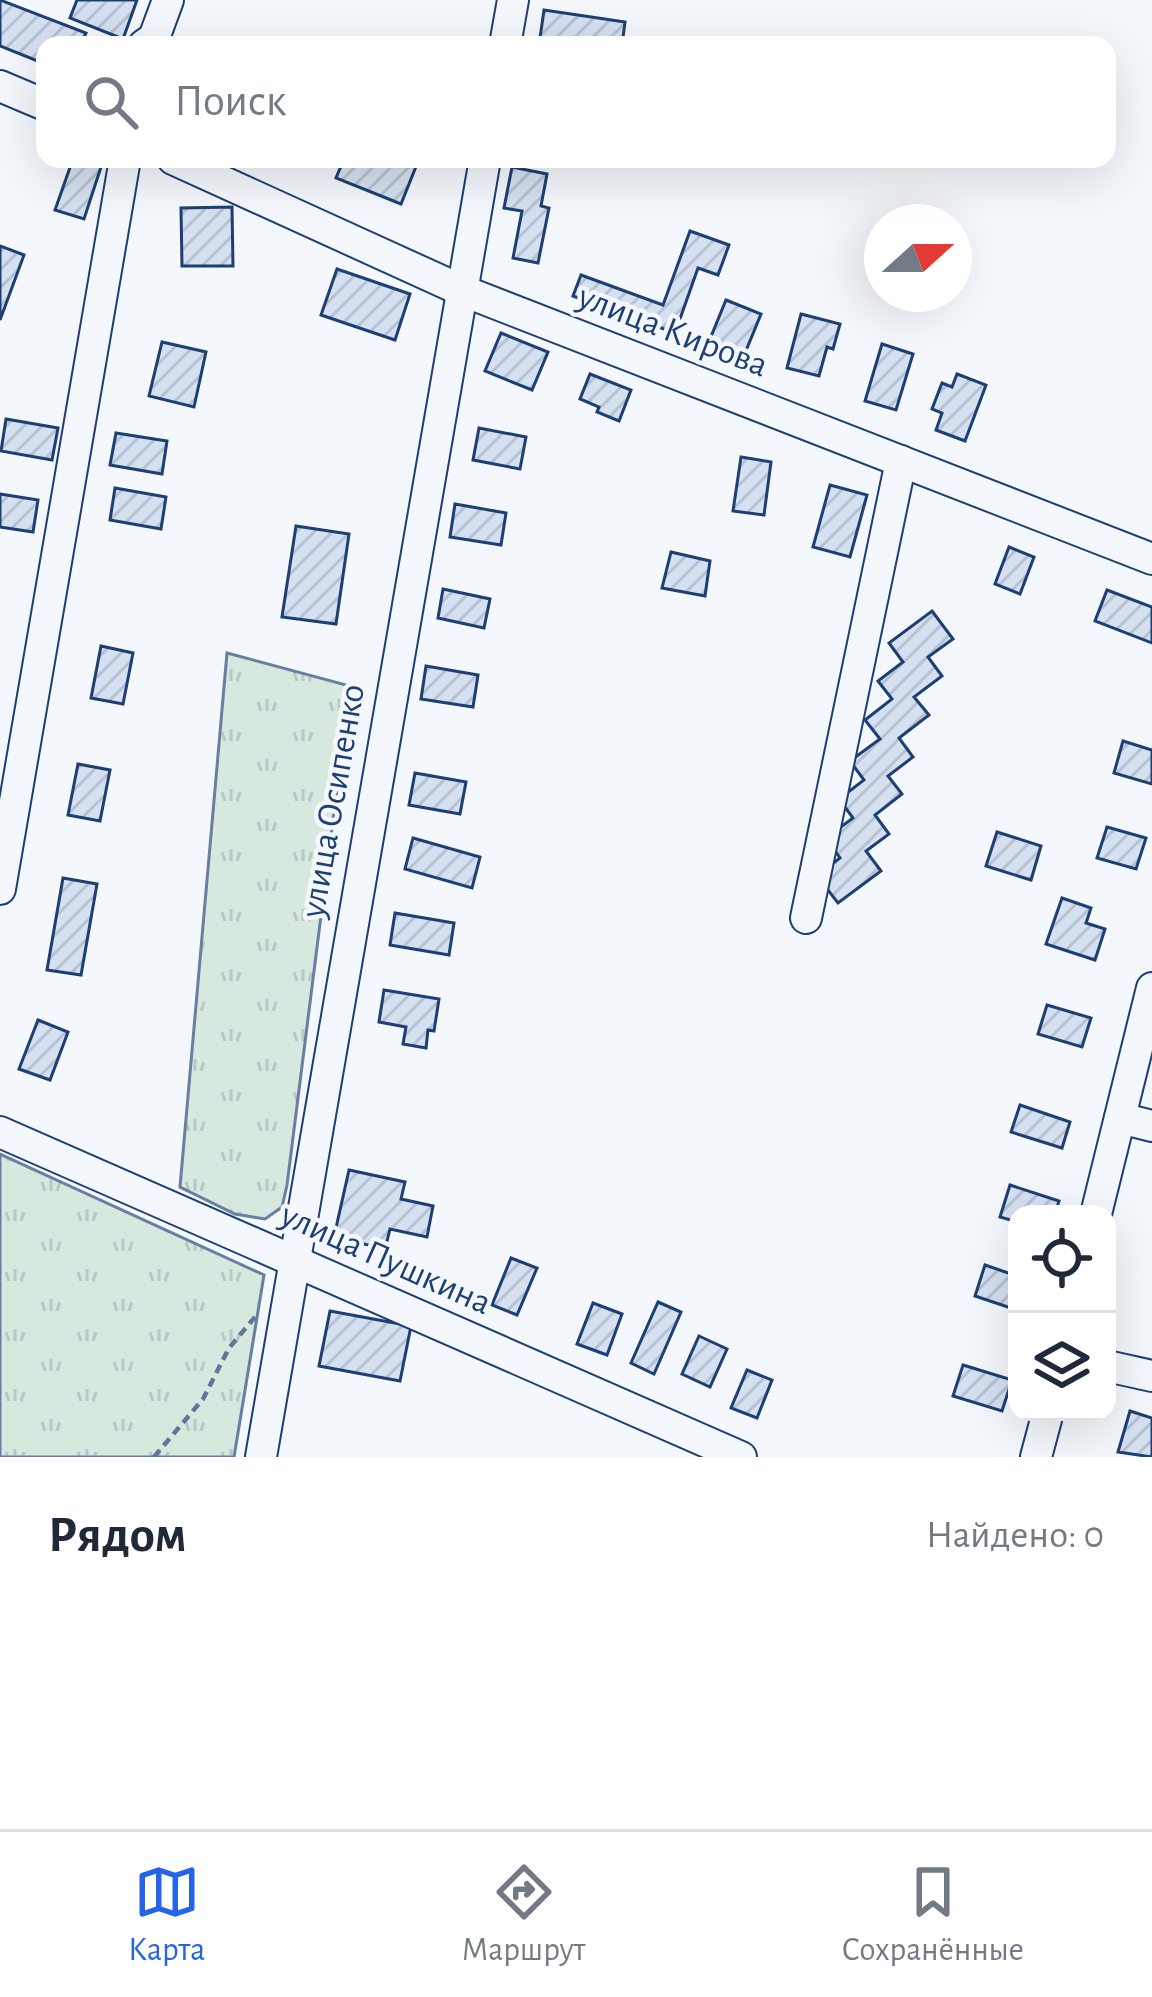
<!DOCTYPE html>
<html lang="ru">
<head>
<meta charset="utf-8">
<style>
  body { margin:0; font-family:"Alegreya Sans",sans-serif; background:#f2f2f3; color:#1f2937 }
  .controls { position:absolute; right:36px; bottom:36px; display:grid; overflow:hidden; border-radius:24px; box-shadow:0 12px 48px #0002 }
  .controls button { width:108px; height:108px; display:grid; place-items:center; padding:0; border:0; border-bottom:3px solid #e0e1e3; background:#fff; color:#1f2937; font:60px sans-serif }
  .compass { position:absolute; left:864px; top:204px; width:108px; height:108px; border-radius:50%; background:#fff; box-shadow:0 12px 48px #0002; rotate:69deg }
  .list { margin:0; padding:0; list-style:none }
  h2 { display:flex; justify-content:space-between; align-items:center; height:156px; margin:0; padding:0 48px; font-size:51px }
  h2 small { font-size:39px; font-weight:400; color:#747a83 }
  .icon { flex:none; width:66px; height:66px; fill:none; stroke:currentColor; stroke-width:2; stroke-linecap:round; stroke-linejoin:round }
  .map { position:relative; flex:none; width:1152px; height:1457px; overflow:hidden }
  .search { position:absolute; background:#fff; box-shadow:0 12px 48px #0002; left:36px; right:36px; top:36px; height:132px; display:flex; align-items:center; gap:30px; box-sizing:border-box; padding:0 42px; border-radius:24px; color:#747a83; font-size:45px }
  .sheet { height:372px; background:#fff }
  nav { display:flex; justify-content:space-around; align-items:center; box-sizing:border-box; height:168px; border-top:3px solid #e0e1e3; background:#fff; font-size:33px; color:#747a83 }
  nav a { display:grid; justify-items:center; gap:6px }
  nav .on { color:#2563eb }
  .map>svg:first-child { display:block }
  .grass { fill:url(#grass-tufts); stroke:#687fa3; stroke-width:3 }
  .building { fill:url(#building-hatch); stroke:#1d3f73; stroke-width:3 }
  .lines { fill:none; stroke-linecap:round; stroke-linejoin:round }
  .minor-casing { stroke:#1d3f73; stroke-width:34 }
  .path { stroke:#5e769c; stroke-width:4.5; stroke-dasharray:9 6; stroke-linecap:butt }
  .minor { stroke:#f4f7fb; stroke-width:30 }
  .labels { text-anchor:middle; dominant-baseline:central; stroke-width:9; stroke-linejoin:round; paint-order:stroke }
  .street-label { font-size:36px; fill:#1d3f73; stroke:#f4f7fb }
</style>
</head>
<body>
<div class="map">
<svg width="1152" height="1457" viewBox="0 0 1152 1457">
  <defs>
    <pattern id="grass-tufts" width="24" height="20" patternUnits="userSpaceOnUse" patternTransform="scale(3)"><rect width="24" height="20" fill="#d7e8df"/><path d="M3 7l-1-3M5 7V3M7 7l1-3M15 17l-1-3M17 17v-4M19 17l1-3" fill="none" stroke="#b8c8c3"/></pattern>
    <pattern id="building-hatch" width="6" height="6" patternUnits="userSpaceOnUse" patternTransform="scale(3)"><rect width="6" height="6" fill="#d5e0f0"/><path d="M-1 1l2-2M0 6l6-6M5 7l2-2" fill="none" stroke="#b6c1d1"/></pattern>
  </defs>
  <rect width="100%" height="100%" fill="#f4f7fb"/>
  <g class="grass">
    <polygon points="227,653 350,686 287,1185 282,1207 265,1219 235,1214 180,1187"/>
    <polygon points="0,1154 264,1275 234,1457 0,1457"/>
  </g>
  <g class="building">
    <polygon points="0,0 86,33 80,45 45,45 45,64 0,46"/>
    <polygon points="77,0 137,0 123,39 70,18"/>
    <polygon points="544,10 625,22 622,45 539,45"/>
    <polygon points="73,159 102,164 84,219 55,210"/>
    <polygon points="344,159 419,159 401,204 336,178"/>
    <polygon points="512,167 547,174 541,206 549,208 538,263 513,258 522,211 504,208"/>
    <polygon points="232,207 233,266 182,266 181,208"/>
    <polygon points="690,231 729,245 718,275 698,268 675,333 573,296 581,275 663,305"/>
    <polygon points="0,246 24,255 0,320"/>
    <polygon points="337,269 410,294 395,340 321,315"/>
    <polygon points="726,300 761,314 745,353 710,339"/>
    <polygon points="801,314 840,324 833,349 827,347 819,376 787,368"/>
    <polygon points="501,333 548,352 532,390 485,371"/>
    <polygon points="162,342 206,352 194,407 149,396"/>
    <polygon points="882,344 913,354 896,410 865,401"/>
    <polygon points="590,374 631,390 619,421 597,412 599,407 580,399"/>
    <polygon points="957,374 986,385 965,441 936,430 942,413 932,409 942,383 952,387"/>
    <polygon points="6,419 58,428 52,460 1,451"/>
    <polygon points="479,428 526,437 520,469 473,460"/>
    <polygon points="116,433 167,441 162,474 110,465"/>
    <polygon points="741,457 771,462 764,515 733,511"/>
    <polygon points="830,485 867,495 850,557 813,547"/>
    <polygon points="115,488 166,497 161,529 110,520"/>
    <polygon points="0,494 38,500 33,532 0,527"/>
    <polygon points="455,504 506,513 501,545 450,537"/>
    <polygon points="296,526 349,534 336,624 282,617"/>
    <polygon points="1009,547 1034,557 1020,594 995,584"/>
    <polygon points="671,552 710,561 705,596 662,588"/>
    <polygon points="443,589 490,599 484,628 438,618"/>
    <polygon points="1107,590 1152,607 1152,643 1095,621"/>
    <polygon points="932,611 953,639 928,657 942,676 914,697 929,715 899,738 913,757 888,776 902,794 875,815 889,834 866,851 881,871 838,903 817,876 840,858 826,838 853,818 839,799 864,780 850,761 880,739 865,720 892,699 878,681 903,662 889,643"/>
    <polygon points="101,646 133,653 123,704 91,698"/>
    <polygon points="426,666 478,675 473,707 421,699"/>
    <polygon points="1123,741 1152,750 1152,784 1114,773"/>
    <polygon points="78,764 110,770 100,821 68,815"/>
    <polygon points="415,773 466,782 460,814 409,805"/>
    <polygon points="1107,827 1146,838 1136,869 1097,858"/>
    <polygon points="997,832 1041,846 1031,880 986,866"/>
    <polygon points="413,838 480,857 472,888 405,869"/>
    <polygon points="63,878 97,884 81,975 47,970"/>
    <polygon points="1062,898 1091,908 1086,923 1105,929 1095,960 1046,944"/>
    <polygon points="395,913 454,923 449,955 390,945"/>
    <polygon points="384,990 439,999 434,1031 428,1030 426,1048 403,1044 406,1027 379,1022"/>
    <polygon points="1047,1005 1091,1018 1082,1047 1038,1034"/>
    <polygon points="38,1020 68,1032 50,1080 19,1069"/>
    <polygon points="1020,1105 1070,1122 1062,1148 1011,1132"/>
    <polygon points="349,1170 405,1182 401,1199 433,1206 427,1237 390,1229 385,1249 334,1237"/>
    <polygon points="1010,1185 1059,1201 1055,1214 1017,1214 1017,1222 1000,1217"/>
    <polygon points="511,1258 537,1268 517,1315 492,1305"/>
    <polygon points="985,1265 1017,1276 1017,1310 975,1296"/>
    <polygon points="658,1302 681,1312 654,1374 631,1363"/>
    <polygon points="593,1303 622,1314 607,1355 577,1344"/>
    <polygon points="330,1311 411,1326 400,1381 319,1366"/>
    <polygon points="699,1336 727,1349 710,1387 682,1374"/>
    <polygon points="963,1365 1012,1380 1002,1411 953,1396"/>
    <polygon points="747,1370 772,1380 757,1418 731,1408"/>
    <polygon points="1130,1411 1152,1418 1152,1457 1118,1452"/>
  </g>
  <g class="lines">
    <defs>
      <g id="minor">
        <polyline points="144,45 154,38 168,0"/>
        <polyline points="505,45 513,0"/>
        <polyline points="0,86 45,105"/>
        <polyline points="173,159 461,290 1152,559"/>
        <polyline points="0,889 125,159"/>
        <polyline points="806,918 901,461"/>
        <polyline points="1120,1118 1152,1126"/>
        <polyline points="0,1132 741,1457"/>
        <polyline points="1096,1214 1152,988"/>
        <polyline points="1107,1366 1152,1376"/>
        <polyline points="261,1457 485,159"/>
        <polyline points="1036,1457 1048,1412"/>
      </g>
    </defs>
    <use href="#minor" class="minor-casing"/>
    <polyline class="path" points="154,1457 203,1399 229,1348 255,1317"/>
    <use href="#minor" class="minor"/>
  </g>
  <g class="labels">
    <g class="street-label">
      <text transform="translate(673 331) rotate(21)">улица Кирова</text>
      <text transform="translate(333 801) rotate(-80)">улица Осипенко</text>
      <text transform="translate(386 1259) rotate(24)">улица Пушкина</text>
    </g>
  </g>
</svg>
<div class="controls">
<button><svg class="icon" aria-label="locate" viewBox="0 0 24 24"><circle cx="12" cy="12" r="6"/><path d="M12 2v4M12 18v4M2 12h4M18 12h4"/></svg></button>
<button><svg class="icon" aria-label="layers" viewBox="0 0 24 24"><path d="M12 4l9 5-9 5-9-5zM3 14l9 5 9-5"/></svg></button>
</div>
<svg class="compass" viewBox="-18 -18 36 36"><path d="M0-13l5 13h-10z" fill="#e53935"/><path d="M0 13l5-13h-10z" fill="#747a83"/></svg>
<div class="search"><svg class="icon" aria-label="search" viewBox="0 0 24 24"><circle cx="10" cy="10" r="6"/><path d="M15 15l6 6"/></svg>Поиск</div>
</div>
<section class="sheet">
<h2>Рядом<small>Найдено: 0</small></h2>
<ul class="list">
</ul>
</section>
<nav>
<a class="on"><svg class="icon" aria-label="map" viewBox="0 0 24 24"><path d="M3 6l6-2 6 2 6-2v14l-6 2-6-2-6 2zM9 4v14M15 6v14"/></svg>Карта</a>
<a><svg class="icon" aria-label="directions" viewBox="0 0 24 24"><path d="M12 3l9 9-9 9-9-9zM9 14v-3h6M13 9l2 2-2 2"/></svg>Маршрут</a>
<a><svg class="icon" aria-label="saved" viewBox="0 0 24 24"><path d="M7 4h10v16l-5-4-5 4z"/></svg>Сохранённые</a>
</nav>
</body>
</html>
